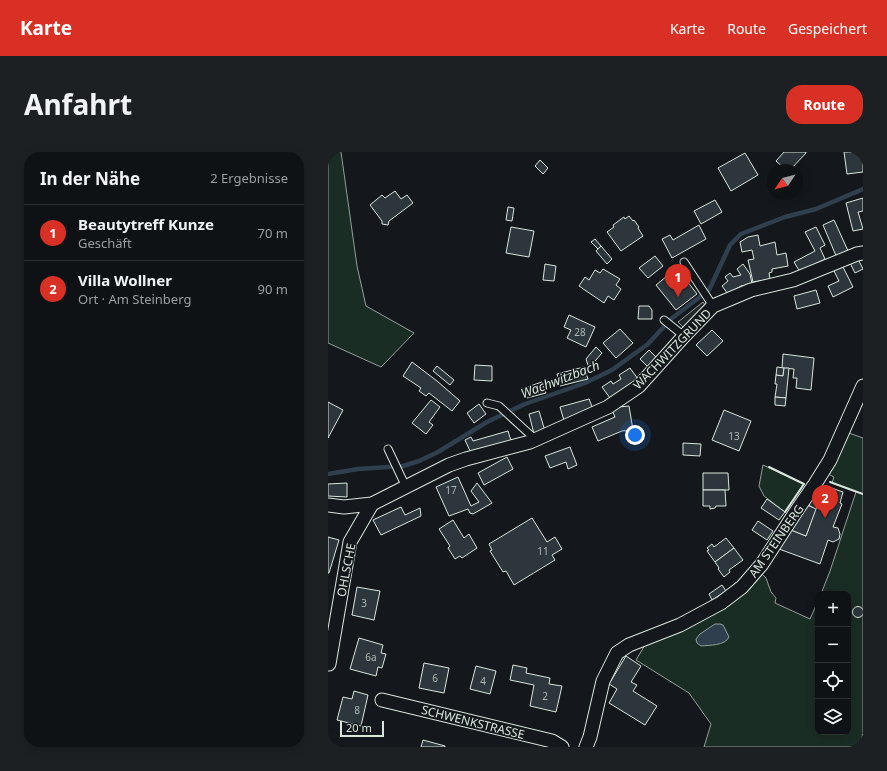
<!DOCTYPE html>
<html lang="de">
<head>
<meta charset="utf-8">
<style>
  body { margin:0; font-family:"Noto Sans",sans-serif; background:#1d2022; color:#f1f3f6 }
  .controls { position:absolute; right:12px; bottom:12px; display:grid; overflow:hidden; border-radius:8px; box-shadow:0 2px 10px #0003 }
  .controls button { width:36px; height:36px; display:grid; place-items:center; padding:0; border:0; border-bottom:1px solid #2f3234; background:#0f1215; color:#f1f3f6; font:20px sans-serif }
  .compass { position:absolute; left:439px; top:12px; width:36px; height:36px; border-radius:50%; background:#0f1215; box-shadow:0 2px 10px #0003; rotate:235deg }
  .scale { position:absolute; left:12px; bottom:10px; width:44px; box-sizing:border-box; padding-left:4px; border:2px solid #d8e6dc; border-top:0; font-size:11px; line-height:14px; white-space:nowrap; color:#d8e6dc; -webkit-text-stroke:3px #14181c; paint-order:stroke }
  .you { position:absolute; left:307px; top:283px; width:14px; height:14px; margin:-10px; border:3px solid #fff; border-radius:50%; background:#1a73e8; box-shadow:0 0 0 6px #1a73e833 }
  .badge { display:grid; place-items:center; width:26px; height:26px; border-radius:50%; background:#d93025; color:#fff; font-size:13px; font-weight:700 }
  .pin { position:absolute; translate:-50% -33px; filter:drop-shadow(0 1px 2px #0008) }
  .pin::after { content:''; position:absolute; top:21px; width:14px; height:12px; background:inherit; clip-path:polygon(0 0,100% 0,50% 100%) }
  .list { margin:0; padding:0; list-style:none }
  h2 { display:flex; justify-content:space-between; align-items:center; height:52px; margin:0; padding:0 16px; font-size:17px }
  h2 small { font-size:13px; font-weight:400; color:#9b9ea0 }
  .list li { display:grid; grid-template-columns:26px 1fr auto; gap:12px; align-items:center; box-sizing:border-box; height:56px; padding:0 16px; border-top:1px solid #2f3234 }
  .list b { display:block; font-size:15px; white-space:nowrap }
  .list p { margin:0; font-size:13px; white-space:nowrap; color:#9b9ea0 }
  .list em { font-size:13px; font-style:normal; color:#9b9ea0 }
  .icon { flex:none; width:22px; height:22px; fill:none; stroke:currentColor; stroke-width:2; stroke-linecap:round; stroke-linejoin:round }
  .map { position:relative; flex:none; width:535px; height:595px; overflow:hidden; border-radius:16px }
  header { display:flex; align-items:center; gap:24px; box-sizing:border-box; height:56px; padding:0 20px; background:#d93025; color:#fff }
  header strong { font-size:19px }
  nav { display:flex; gap:22px; margin-inline-start:auto; font-size:14px }
  .intro { display:flex; align-items:center; justify-content:space-between; box-sizing:border-box; height:96px; padding:0 24px }
  h1 { margin:0; font-size:28px }
  .button { padding:10px 18px; border-radius:16px; background:#d93025; color:#fff; font-size:14px; font-weight:700 }
  main { display:flex; gap:24px; padding:0 24px }
  aside { flex:1; background:#0f1215; border-radius:16px; box-shadow:0 2px 10px #0003 }
  .map>svg:first-child { display:block }
  .green { fill:#1a2d24; stroke:#939e99 }
  .parking { fill:#24282b; stroke:#939e99 }
  .water { fill:#2f3f4d; stroke:#939e99 }
  .lines { fill:none; stroke-linecap:round; stroke-linejoin:round }
  .stream { stroke:#2f3f4d; stroke-width:4.5 }
  .building { fill:#2c363c; stroke:#d8e6dc }
  .lane-casing { stroke:#d8e6dc; stroke-width:9 }
  .street-casing { stroke:#d8e6dc; stroke-width:15 }
  .lane { stroke:#14181c; stroke-width:7 }
  .street { stroke:#14181c; stroke-width:13 }
  .wall { stroke:#d8e6dc; stroke-width:2 }
  .labels { text-anchor:middle; dominant-baseline:central; stroke-width:3; stroke-linejoin:round; paint-order:stroke }
  .number-label { font-size:10px; fill:#adbab4 }
  .street-label { font-size:12px; fill:#d8e6dc; stroke:#14181c }
  .water-label { font-size:13px; font-style:italic; fill:#d8e6dc; stroke:#14181c }
</style>
</head>
<body>
<header>
<strong>Karte</strong>
<nav><a>Karte</a><a>Route</a><a>Gespeichert</a></nav>
</header>
<div class="intro"><h1>Anfahrt</h1><a class="button">Route</a></div>
<main>
<aside>
<h2>In der Nähe<small>2 Ergebnisse</small></h2>
<ul class="list">
<li><span class="badge">1</span><div><b>Beautytreff Kunze</b><p>Geschäft</p></div><em>70 m</em></li>
<li><span class="badge">2</span><div><b>Villa Wollner</b><p>Ort · Am Steinberg</p></div><em>90 m</em></li>
</ul>
</aside>
<div class="map">
<svg width="535" height="595" viewBox="0 0 535 595">
  <rect width="100%" height="100%" fill="#14181c"/>
  <g class="green">
    <polygon points="0,0 13,0 29,114 38,154 86,181 53,215 0,191"/>
    <polygon points="521,281 535,286 535,595 376,595 383,572 361,541 308,508 317,493 433,421 438,426 443,440 448,446 447,451 482,467 490,449 490,580 520,580 520,442 493,442 502,419 528,340 504,331 506,325 500,322"/>
    <polygon points="435,313 476,332 457,360 436,344 431,334"/>
  </g>
  <polygon class="parking" points="375,150 379,156 355,175 350,170"/>
  <path class="water" d="M387 472H392L395 473 401 485C397 494 381 493 373 494L369 491 368 487 372 482Z"/>
  <g class="lines">
    <polyline class="stream" points="0,322 30,317 75,314 91,309 110,300 159,270 197,252 257,231 284,218 320,192 343,167 381,138 402,93 413,82 457,65 488,57 535,37"/>
  </g>
  <g class="building">
    <polygon points="456,0 478,0 478,1 462,18 458,18 448,9"/>
    <polygon points="516,0 535,0 535,20 519,22"/>
    <polygon points="417,1 430,23 403,39 390,16"/>
    <polygon points="212,8 220,16 215,22 207,14"/>
    <polygon points="67,39 73,47 79,43 85,51 61,69 60,73 54,72 54,69 42,53 54,43 57,46"/>
    <polygon points="535,46 535,59 530,60 535,77 525,79 518,51"/>
    <polygon points="387,48 394,60 373,72 366,59"/>
    <polygon points="180,55 186,56 184,69 178,68"/>
    <polygon points="301,64 305,69 306,68 311,75 310,76 315,84 293,99 279,80 286,75 285,73 296,65 297,67"/>
    <polygon points="506,68 521,101 509,106 495,73"/>
    <polygon points="371,73 378,87 344,106 334,87 342,83 345,88"/>
    <polygon points="183,75 206,79 201,105 178,101"/>
    <polygon points="488,75 497,93 492,96 497,107 472,120 466,110 487,99 477,80"/>
    <polygon points="430,83 432,94 447,90 449,103 458,101 460,114 444,117 444,120 441,121 442,127 425,130 420,108 426,107 424,98 414,100 412,90 420,85"/>
    <polygon points="267,87 273,94 270,97 263,90"/>
    <polygon points="273,94 284,107 279,112 268,99"/>
    <polygon points="327,104 335,114 320,126 311,116"/>
    <polygon points="530,107 535,117 527,121 522,111"/>
    <polygon points="217,112 228,114 226,129 215,128"/>
    <polygon points="415,112 422,122 424,132 413,134 400,142 394,134 400,129 397,125 402,121 405,125 413,123 409,117"/>
    <polygon points="514,113 525,135 505,145 500,134 511,129 505,117"/>
    <polygon points="349,116 369,142 348,158 328,133"/>
    <polygon points="275,117 292,127 288,133 293,137 286,148 280,144 276,151 251,134 257,125 261,128 267,118 272,121"/>
    <polygon points="488,138 492,151 469,157 466,144"/>
    <polygon points="311,154 321,154 324,158 324,167 310,167"/>
    <polygon points="241,163 267,175 258,195 239,186 243,178 236,175"/>
    <polygon points="292,177 305,191 288,206 275,191"/>
    <polygon points="384,178 395,189 379,204 368,193"/>
    <polygon points="268,195 274,201 261,216 258,207"/>
    <polygon points="321,198 329,206 320,215 312,207"/>
    <polygon points="455,202 486,206 483,238 468,236 469,226 465,226 466,217 454,216"/>
    <polygon points="84,210 109,229 132,249 124,259 101,241 98,244 91,239 93,236 75,224"/>
    <polygon points="147,213 164,214 164,229 146,228"/>
    <polygon points="109,214 126,228 122,233 105,219"/>
    <polygon points="256,215 260,227 232,234 229,222"/>
    <polygon points="449,215 456,216 455,224 448,223"/>
    <polygon points="302,216 310,227 282,246 274,235 283,229 285,232 293,227 291,223"/>
    <polygon points="456,216 461,216 458,246 447,245 449,232 447,232 448,223 455,224"/>
    <polygon points="214,230 218,241 199,246 196,236"/>
    <polygon points="447,245 458,246 457,254 447,253"/>
    <polygon points="261,247 265,257 242,265 244,268 237,272 232,255"/>
    <polygon points="103,248 112,255 101,270 105,273 98,282 84,271"/>
    <polygon points="0,250 15,258 0,286"/>
    <polygon points="151,252 158,262 146,271 139,261"/>
    <polygon points="301,254 305,278 294,279 270,289 264,275 287,265 284,258 290,255"/>
    <polygon points="396,258 423,269 411,299 384,288"/>
    <polygon points="211,259 217,279 206,282 201,262"/>
    <polygon points="180,279 183,289 143,301 137,288 143,285 145,289"/>
    <polygon points="355,291 373,292 372,304 355,303"/>
    <polygon points="242,295 249,313 240,317 238,310 222,316 217,304"/>
    <polygon points="179,305 185,317 156,333 150,321"/>
    <polygon points="375,321 400,321 401,338 375,338"/>
    <polygon points="130,325 143,354 151,350 143,339 149,331 164,351 145,362 142,361 140,357 121,364 108,335"/>
    <polygon points="19,331 19,345 0,344 0,332"/>
    <polygon points="498,334 515,340 512,351 514,352 505,375 510,376 512,382 511,387 505,390 500,388 492,412 451,397 463,378 478,384 492,344 494,345"/>
    <polygon points="493,335 497,337 494,345 492,344 488,357 478,352 488,342"/>
    <polygon points="375,338 397,338 398,354 388,354 387,356 382,357 382,354 375,354"/>
    <polygon points="439,347 457,360 451,368 433,356"/>
    <polygon points="479,353 488,357 478,384 463,378"/>
    <polygon points="73,355 77,363 92,356 93,364 53,383 45,368"/>
    <polygon points="204,366 219,390 227,385 234,397 224,403 227,408 186,433 178,419 175,420 162,399 164,398 161,392"/>
    <polygon points="125,368 136,386 141,382 149,396 134,406 132,404 127,407 120,396 122,394 111,377"/>
    <polygon points="430,369 445,379 439,388 424,378"/>
    <polygon points="0,385 11,388 1,421 0,421"/>
    <polygon points="398,386 406,396 387,410 379,399 381,398 379,396 384,392 386,395"/>
    <polygon points="406,396 415,408 401,418 402,420 396,425 390,417 391,416 387,410"/>
    <polygon points="394,433 398,439 384,448 381,442"/>
    <polygon points="29,435 52,439 46,468 24,463"/>
    <circle cx="530" cy="460" r="5.5"/>
    <polygon points="31,486 55,493 53,501 58,502 54,516 50,515 48,524 22,517"/>
    <polygon points="298,504 313,514 303,530 309,533 305,539 329,554 317,573 281,551 289,537 281,532"/>
    <polygon points="96,511 121,516 116,541 91,536"/>
    <polygon points="185,513 199,516 198,521 222,526 221,532 234,534 228,560 202,554 206,533 182,528"/>
    <polygon points="148,514 168,519 162,542 142,537"/>
    <polygon points="26,539 40,543 33,574 9,568 15,545 24,547"/>
    <polygon points="95,588 117,594 117,595 93,595"/>
  </g>
  <g class="lines">
    <defs>
      <g id="lane">
        <polyline points="356,110 385,154"/>
        <polyline points="336,168 356,184"/>
        <polyline points="159,251 171,254 208,288"/>
        <polyline points="60,297 78,335"/>
      </g>
      <g id="street">
        <polyline points="0,353 16,355 44,352 121,313 138,307 202,290 280,255 311,234 356,184 385,154 423,138 465,128 529,102 535,101"/>
        <polyline points="1,512 22,390 44,352"/>
        <polyline points="54,548 224,589 234,595"/>
        <polyline points="258,595 262,585 275,529 289,501 301,493 352,473 393,451 414,435 434,412 469,358 487,332 502,308 535,234"/>
      </g>
    </defs>
    <use href="#lane" class="lane-casing"/>
    <use href="#street" class="street-casing"/>
    <use href="#lane" class="lane"/>
    <use href="#street" class="street"/>
    <g class="wall">
      <polyline points="441,315 476,332 457,360"/>
      <polyline points="502,330 535,342"/>
      <polyline points="534,595 535,583"/>
    </g>
  </g>
  <g class="labels">
    <g class="number-label">
      <text x="252" y="180">28</text>
      <text x="406" y="284">13</text>
      <text x="123" y="338">17</text>
      <text x="215" y="399">11</text>
      <text x="36" y="451">3</text>
      <text x="43" y="505">6a</text>
      <text x="107" y="526">6</text>
      <text x="155" y="529">4</text>
      <text x="217" y="544">2</text>
      <text x="29" y="558">8</text>
    </g>
    <g class="street-label">
      <text transform="translate(344 197) rotate(-46)">WACHWITZGRUND</text>
      <text transform="translate(448 389) rotate(-55)">AM STEINBERG</text>
      <text transform="translate(18 418) rotate(-79)">OHLSCHE</text>
      <text transform="translate(145 570) rotate(14)">SCHWENKSTRASSE</text>
    </g>
    <g class="water-label">
      <text transform="translate(232 227) rotate(-21)">Wachwitzbach</text>
    </g>
  </g>
</svg>
<div class="controls">
<button>+</button>
<button>−</button>
<button><svg class="icon" aria-label="locate" viewBox="0 0 24 24"><circle cx="12" cy="12" r="6"/><path d="M12 2v4M12 18v4M2 12h4M18 12h4"/></svg></button>
<button><svg class="icon" aria-label="layers" viewBox="0 0 24 24"><path d="M12 4l9 5-9 5-9-5zM3 14l9 5 9-5"/></svg></button>
</div>
<svg class="compass" viewBox="-18 -18 36 36"><path d="M0-13l5 13h-10z" fill="#e53935"/><path d="M0 13l5-13h-10z" fill="#9b9ea0"/></svg>
<div class="scale">20 m</div>
<div class="you"></div>
<div class="pin badge" style="left:350px;top:145px">1</div>
<div class="pin badge" style="left:497px;top:366px">2</div>
</div>
</main>
</body>
</html>
